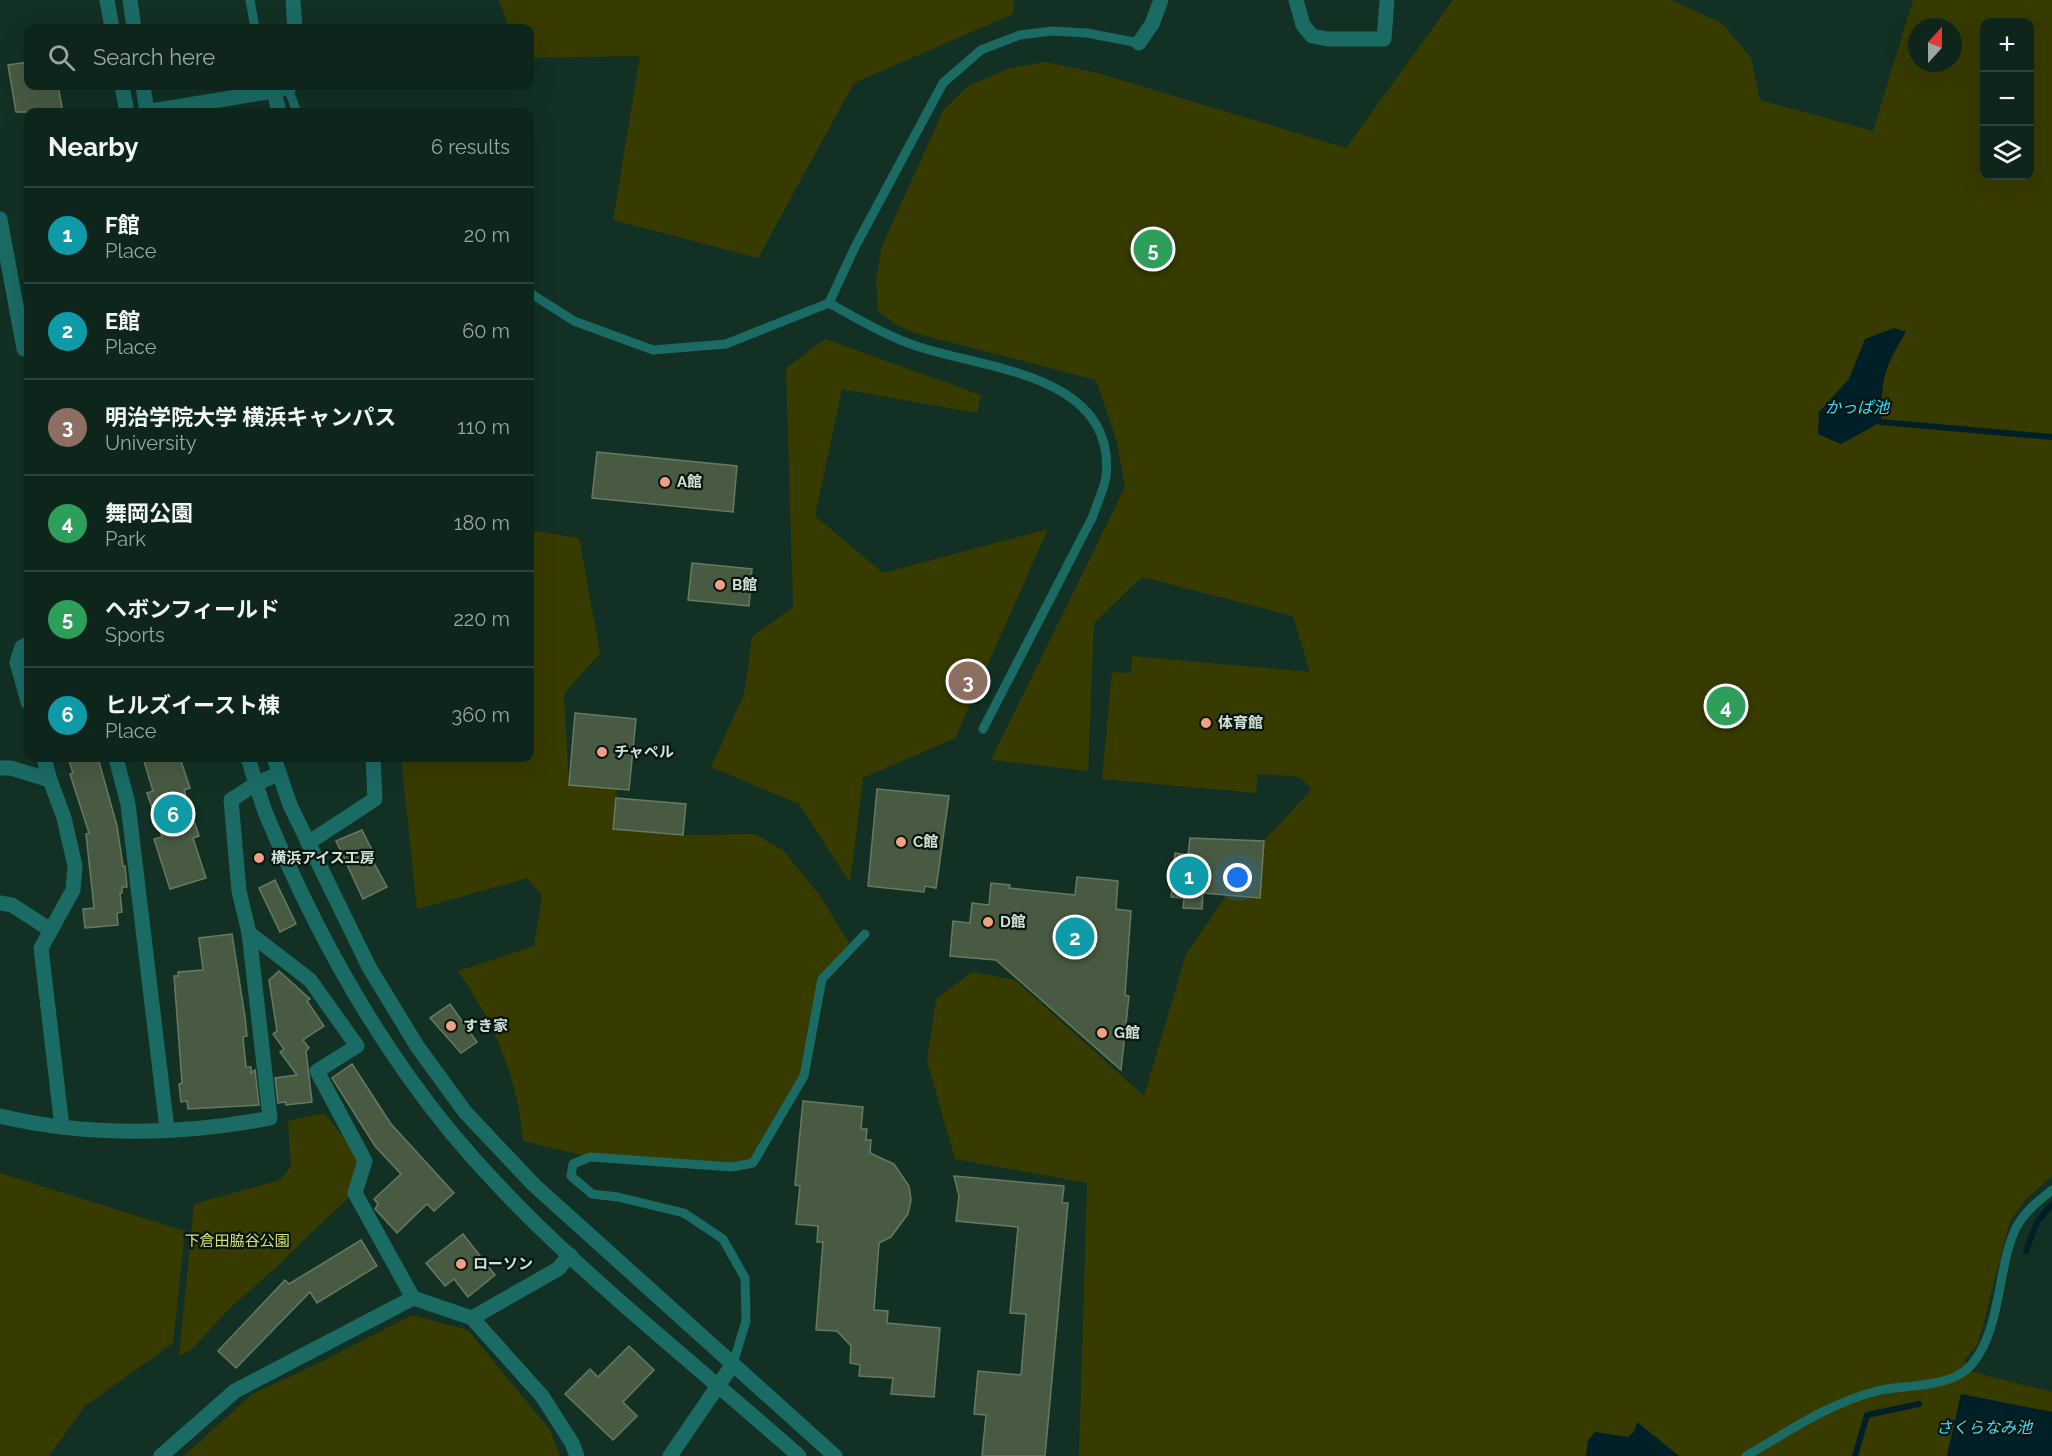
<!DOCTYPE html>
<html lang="en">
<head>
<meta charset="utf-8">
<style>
  body { margin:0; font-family:Raleway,"Noto Sans JP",sans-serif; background:#1c3128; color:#f1f3f6 }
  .controls { position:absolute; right:18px; top:18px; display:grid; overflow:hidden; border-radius:12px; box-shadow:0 6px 24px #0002 }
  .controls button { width:54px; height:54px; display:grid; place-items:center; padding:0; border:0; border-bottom:2px solid #2e423a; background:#0e251b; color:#f1f3f6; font:30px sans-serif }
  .compass { position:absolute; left:1908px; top:18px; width:54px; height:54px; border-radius:50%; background:#0e251b; box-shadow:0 6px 24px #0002; rotate:21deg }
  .you { position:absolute; left:1238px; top:878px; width:21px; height:21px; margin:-15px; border:4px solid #fff; border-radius:50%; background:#1a73e8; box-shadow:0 0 0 9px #1a73e833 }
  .badge { display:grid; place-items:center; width:39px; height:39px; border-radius:50%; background:#f39f84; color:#fff; font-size:20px; font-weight:700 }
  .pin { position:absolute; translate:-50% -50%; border:3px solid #fff; box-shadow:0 2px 6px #0006 }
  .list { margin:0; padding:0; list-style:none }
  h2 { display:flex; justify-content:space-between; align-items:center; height:78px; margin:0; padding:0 24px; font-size:26px }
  h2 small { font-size:20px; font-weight:400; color:#9ba5a3 }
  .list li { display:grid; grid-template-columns:39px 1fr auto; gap:18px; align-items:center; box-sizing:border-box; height:96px; padding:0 24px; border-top:2px solid #2e423a }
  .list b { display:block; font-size:22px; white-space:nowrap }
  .list p { margin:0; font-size:20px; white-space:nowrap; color:#9ba5a3 }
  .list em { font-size:20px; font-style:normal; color:#9ba5a3 }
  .icon { flex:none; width:33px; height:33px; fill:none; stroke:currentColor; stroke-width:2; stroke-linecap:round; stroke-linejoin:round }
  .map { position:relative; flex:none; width:2052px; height:1456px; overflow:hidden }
  .search { position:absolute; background:#0e251b; box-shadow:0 6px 24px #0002; left:24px; top:24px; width:510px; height:66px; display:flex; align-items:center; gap:15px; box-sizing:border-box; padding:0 21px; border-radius:12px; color:#9ba5a3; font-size:22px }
  .panel { position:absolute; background:#0e251b; box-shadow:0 6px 24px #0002; left:24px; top:108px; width:510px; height:654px; border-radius:12px }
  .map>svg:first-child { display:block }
  .green { fill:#373b00; fill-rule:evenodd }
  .water { fill:#001f26 }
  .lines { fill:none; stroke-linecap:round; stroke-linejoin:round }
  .stream { stroke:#001f26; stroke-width:6 }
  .building { fill:#485a42; stroke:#677a61; stroke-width:1.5 }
  .service { stroke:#1b6b65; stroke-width:9 }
  .minor { stroke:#1b6b65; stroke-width:15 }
  .tertiary { stroke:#1b6b65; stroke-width:15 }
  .poi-dot { fill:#f39f84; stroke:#091610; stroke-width:2 }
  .labels { text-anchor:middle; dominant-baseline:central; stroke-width:4.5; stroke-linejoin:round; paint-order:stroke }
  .poi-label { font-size:15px; font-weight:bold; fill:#d0e1d8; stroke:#091610; text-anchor:start }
  .park-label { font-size:15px; fill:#d6e072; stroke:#091610 }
  .water-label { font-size:16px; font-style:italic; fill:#37dffd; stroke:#091610 }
</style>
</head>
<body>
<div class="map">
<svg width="2052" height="1456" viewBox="0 0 2052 1456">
  <rect width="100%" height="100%" fill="#123124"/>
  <g class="green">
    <polygon points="499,0 1014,0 1013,14 854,83 758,258 613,220 640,56 530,58 530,28 509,28"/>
    <path d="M1453 0H1671L1722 23 1751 58 1760 100 1873 131 1913 0H2052V1176L2026 1199 2010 1221 1978 1344 1964 1360 1973 1372 2052 1392V1456H1079L1087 1183 955 1159 927 1061 936 999 972 972 1015 980 1144 1096 1186 954 1264 841 1312 789 1300 777 1258 774 1256 793 1102 779 1112 672 1131 673 1132 656 1310 672 1293 616 1142 577 1094 623 1088 771 991 760 1125 487 1117 442 1096 380 915 333 895 324 878 311 876 280 882 246 943 111 968 86 1009 68 1045 62 1098 73 1346 148ZM1984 22H2030V176H1984ZM1917 27H1953V63H1917Z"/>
    <polygon points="825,339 981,395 977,413 842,389 815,516 883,573 1048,529 955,738 863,778 850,883 799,804 711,767 744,694 752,637 793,607 786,368"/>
    <path d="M530 530 579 538 600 653 564 694 569 785 617 789 614 829 683 835 755 834 783 850 818 893 851 946 822 979 804 1076 753 1163 732 1167 590 1157 523 1141C518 1079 494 1022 458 971L534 946 542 896 528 878 417 909 401 758H530Z"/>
    <polygon points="324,1113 346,1140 358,1161 348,1198 272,1271 230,1308 191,1350 179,1356 194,1204 280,1180 291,1166 288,1121"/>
    <polygon points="0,1173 185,1231 173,1343 85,1406 49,1456 0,1456"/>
    <polygon points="412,1315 468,1330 550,1430 560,1456 184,1456 252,1394 323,1361"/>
  </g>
  <g class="water">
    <path d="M1894 328 1906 332C1883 369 1882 379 1881 422L1841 444 1818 434 1819 412 1849 379 1865 339Z"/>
    <polygon points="1961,1394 2052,1412 2052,1456 1947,1456"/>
    <polygon points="1637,1422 1679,1456 1586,1456 1588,1440 1595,1432 1628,1437 1635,1430"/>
  </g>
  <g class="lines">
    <g class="stream">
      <polyline points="1881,422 2052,437"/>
      <polyline points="2026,1251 2037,1222 2052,1204"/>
      <polyline points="1855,1456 1867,1415 1919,1404"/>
    </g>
  </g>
  <g class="building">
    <polygon points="28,62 28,86 58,86 63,112 16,112 8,65"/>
    <polygon points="597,452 737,466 733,512 592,498"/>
    <polygon points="692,563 752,569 749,606 688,600"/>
    <polygon points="575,713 636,719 629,790 569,785"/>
    <polygon points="68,758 98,758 117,826 123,866 125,866 127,887 122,887 122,893 120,893 122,912 117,913 118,925 85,928 83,909 94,908 86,834 89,833 70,774 73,773"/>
    <polygon points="143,758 180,758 190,788 184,790 199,836 193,838 206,878 170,889 154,839 162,837 147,793 153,791"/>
    <polygon points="877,789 949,796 936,888 925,886 924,892 868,886"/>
    <polygon points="616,798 686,804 683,835 613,829"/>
    <polygon points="362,830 372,850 368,852 387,887 363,899 336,841"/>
    <polygon points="1190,838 1264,841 1260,898 1203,893 1202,909 1183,908 1184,898 1171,897 1175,853 1188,855"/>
    <polygon points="1077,877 1118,881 1116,909 1131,911 1125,995 1129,996 1121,1070 996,960 950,956 953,921 970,923 972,903 989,905 991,883 1010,885 1009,888 1075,895"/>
    <polygon points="275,880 296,924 280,932 259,888"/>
    <polygon points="232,934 245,1017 247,1036 243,1037 246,1067 251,1067 251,1073 255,1070 259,1105 188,1109 187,1101 181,1102 179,1084 182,1083 174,976 178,976 178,972 203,970 199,938"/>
    <polygon points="279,971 310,999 307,1001 324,1026 303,1040 309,1048 306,1051 312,1102 286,1105 286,1102 278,1103 275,1078 297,1075 280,1052 284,1049 273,1034 277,1031 269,980"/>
    <polygon points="450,1004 477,1042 461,1053 430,1018"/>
    <polygon points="352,1064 391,1124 454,1193 434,1211 427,1204 397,1233 375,1209 378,1204 374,1199 401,1174 375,1146 332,1078"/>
    <polygon points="803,1101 863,1107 861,1129 867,1129 866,1140 871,1140 870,1153 894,1164 909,1186 911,1200 908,1214 891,1237 879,1243 874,1310 888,1311 887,1323 940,1328 934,1397 891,1394 893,1378 859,1376 860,1365 850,1363 851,1346 837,1331 816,1330 823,1242 817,1242 818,1226 796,1224 800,1186 795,1185"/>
    <polygon points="954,1176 1064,1186 1062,1203 1068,1203 1045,1456 982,1456 986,1415 974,1414 978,1371 1021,1375 1026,1314 1010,1313 1018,1227 956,1221 959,1196"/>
    <polygon points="463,1234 495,1275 468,1297 454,1279 445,1286 426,1263"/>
    <polygon points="361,1240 377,1266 317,1303 310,1292 236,1368 218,1351 285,1280 289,1284"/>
    <polygon points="629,1346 654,1370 623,1402 637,1416 613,1440 565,1394 590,1369 598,1377"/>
  </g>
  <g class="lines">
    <g class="service">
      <polyline points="250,0 255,28"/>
      <polyline points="288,88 297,112"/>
      <polyline points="530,293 574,321 653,350 726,344 829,303 855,247 943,83 981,50 1020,35 1052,31 1087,33 1139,43"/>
      <path d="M829 303C859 320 887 336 919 347 988 369 1117 375 1106 477 1104 489 1097 503 1093 516L983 729"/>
      <polyline points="733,1364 746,1321 745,1278 723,1239 684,1213 618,1197 592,1194 571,1176 573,1164 590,1157 732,1167 753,1163 804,1076 822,979 865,934"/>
      <path d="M1746 1456C1788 1432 1829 1403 1877 1391 1906 1384 1952 1389 1972 1364 2001 1330 1997 1270 2015 1230 2023 1213 2038 1201 2052 1190"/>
    </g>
    <g class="minor">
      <polyline points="293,0 295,28"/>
      <polyline points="1296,0 1303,25 1312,36 1328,39 1384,39 1387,0"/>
      <polyline points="1139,43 1152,24 1161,0"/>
      <polyline points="274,91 279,112"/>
      <polyline points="145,112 274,91 290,86"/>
      <polyline points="0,219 24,349 28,348"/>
      <polyline points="28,644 22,647 17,662 28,702"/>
      <polyline points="116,758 128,804 167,1129"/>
      <polyline points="0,768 11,768 50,780 44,758"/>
      <polyline points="50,780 64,818 75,866 73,890 41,948 62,1127"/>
      <polyline points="308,843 375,799 373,758"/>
      <polyline points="0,903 12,905 49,929"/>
      <polyline points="249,933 310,980 357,1046 317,1071 365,1161 355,1193 413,1298 472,1318 542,1396 572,1443 577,1456"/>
      <path d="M0 1116C87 1137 183 1135 270 1118L249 933 239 891 231 800 257 783 279 774"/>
      <polyline points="472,1318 558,1269 570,1255"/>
      <polyline points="161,1456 235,1391 413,1298"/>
    </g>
    <g class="tertiary">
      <polyline points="107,0 112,28"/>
      <polyline points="130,0 134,28"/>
      <polyline points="122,86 127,112"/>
      <polyline points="143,86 147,112"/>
      <path d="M248 758C254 776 259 796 266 814 313 927 372 1036 450 1131 552 1254 681 1351 799 1456"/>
      <polyline points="274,758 290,805 369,967 417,1046 465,1112 534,1185 835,1456"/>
      <polyline points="670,1456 733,1364"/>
    </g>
  </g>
  <g class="poi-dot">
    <circle cx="665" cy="482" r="6"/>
    <circle cx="720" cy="585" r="6"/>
    <circle cx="1206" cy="723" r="6"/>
    <circle cx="602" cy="752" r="6"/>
    <circle cx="901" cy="842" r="6"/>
    <circle cx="259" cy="858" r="6"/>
    <circle cx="988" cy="922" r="6"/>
    <circle cx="451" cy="1026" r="6"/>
    <circle cx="1102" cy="1033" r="6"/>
    <circle cx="461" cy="1264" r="6"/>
  </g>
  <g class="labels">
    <g class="poi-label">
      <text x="677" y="482">A館</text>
      <text x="732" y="585">B館</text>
      <text x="1218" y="723">体育館</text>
      <text x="614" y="752">チャペル</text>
      <text x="913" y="842">C館</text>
      <text x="271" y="858">横浜アイス工房</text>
      <text x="1000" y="922">D館</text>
      <text x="463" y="1026">すき家</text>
      <text x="1114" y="1033">G館</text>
      <text x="473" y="1264">ローソン</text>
    </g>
    <g class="park-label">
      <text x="237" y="1241">下倉田脇谷公園</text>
    </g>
    <g class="water-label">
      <text x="1857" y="407">かっぱ池</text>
      <text x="1984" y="1427">さくらなみ池</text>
    </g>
  </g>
</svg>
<div class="controls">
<button>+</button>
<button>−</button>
<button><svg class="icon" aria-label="layers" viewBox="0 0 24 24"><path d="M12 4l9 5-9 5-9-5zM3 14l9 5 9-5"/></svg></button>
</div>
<svg class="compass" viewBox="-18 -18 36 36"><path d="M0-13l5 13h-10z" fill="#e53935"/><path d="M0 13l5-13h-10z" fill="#9ba5a3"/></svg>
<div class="you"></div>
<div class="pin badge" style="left:1189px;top:876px;background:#0f9aa8">1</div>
<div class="pin badge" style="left:1075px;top:937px;background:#0f9aa8">2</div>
<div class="pin badge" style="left:968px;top:681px;background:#8d6e63">3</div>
<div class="pin badge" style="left:1726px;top:706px;background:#2e9e5b">4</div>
<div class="pin badge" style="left:1153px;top:249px;background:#2e9e5b">5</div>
<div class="pin badge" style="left:173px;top:814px;background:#0f9aa8">6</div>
<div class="search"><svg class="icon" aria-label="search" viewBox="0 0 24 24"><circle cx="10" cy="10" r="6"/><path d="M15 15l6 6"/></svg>Search here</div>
<section class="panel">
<h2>Nearby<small>6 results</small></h2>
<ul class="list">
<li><span class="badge" style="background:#0f9aa8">1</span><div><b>F館</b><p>Place</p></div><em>20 m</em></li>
<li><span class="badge" style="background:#0f9aa8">2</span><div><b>E館</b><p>Place</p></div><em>60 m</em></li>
<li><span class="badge" style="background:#8d6e63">3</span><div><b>明治学院大学 横浜キャンパス</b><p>University</p></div><em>110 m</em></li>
<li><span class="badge" style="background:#2e9e5b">4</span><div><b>舞岡公園</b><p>Park</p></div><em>180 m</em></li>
<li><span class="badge" style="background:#2e9e5b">5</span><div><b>ヘボンフィールド</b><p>Sports</p></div><em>220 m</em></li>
<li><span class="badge" style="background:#0f9aa8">6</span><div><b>ヒルズイースト棟</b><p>Place</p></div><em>360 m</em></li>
</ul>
</section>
</div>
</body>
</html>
